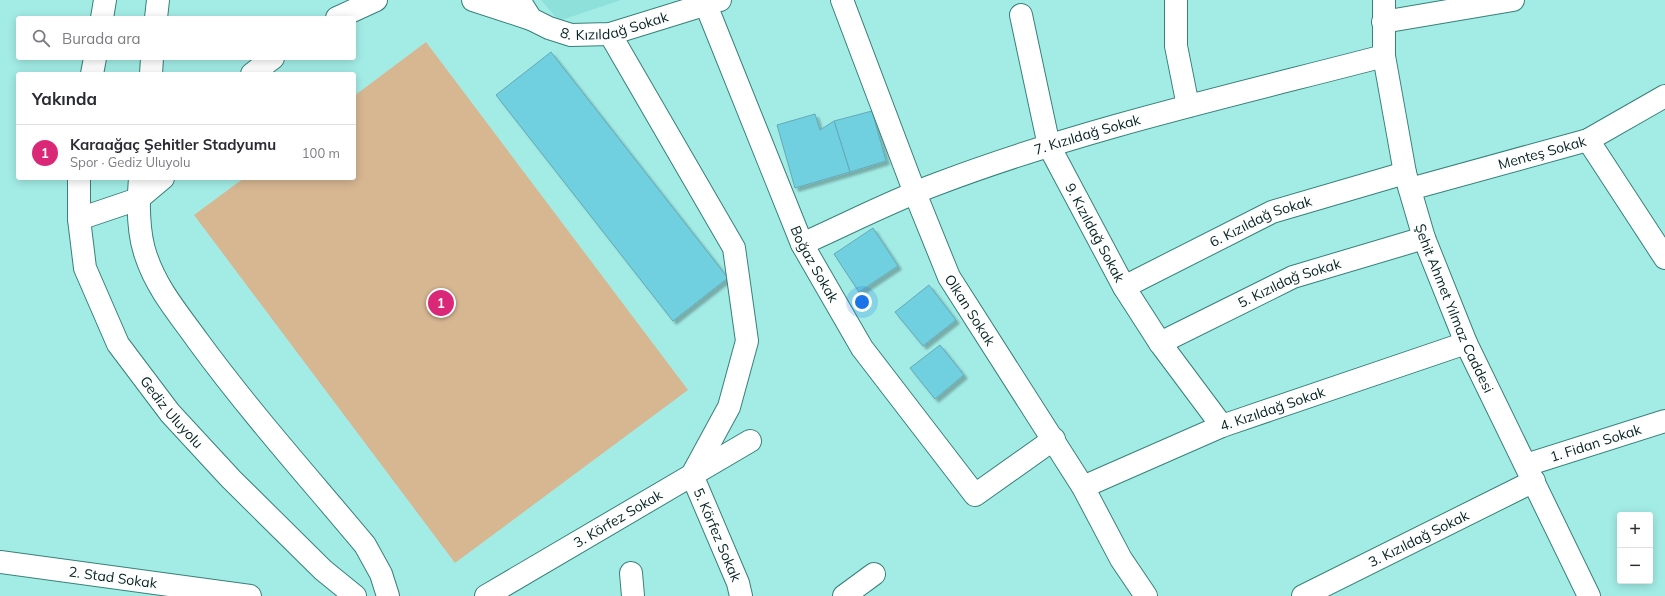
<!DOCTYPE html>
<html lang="tr">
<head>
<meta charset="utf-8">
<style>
  body { margin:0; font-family:Mulish,sans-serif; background:#f7f7f7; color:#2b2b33 }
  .controls { position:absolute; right:12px; bottom:12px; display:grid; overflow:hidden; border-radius:4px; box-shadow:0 2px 10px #0003 }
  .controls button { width:36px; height:36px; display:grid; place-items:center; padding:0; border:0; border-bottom:1px solid #e1e1e2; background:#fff; color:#2b2b33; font:20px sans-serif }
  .you { position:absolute; left:862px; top:302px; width:14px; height:14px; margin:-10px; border:3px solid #fff; border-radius:50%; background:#1a73e8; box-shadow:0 0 0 6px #1a73e833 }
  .badge { display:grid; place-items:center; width:26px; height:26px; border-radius:50%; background:#db2777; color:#fff; font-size:13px; font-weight:700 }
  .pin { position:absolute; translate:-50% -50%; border:2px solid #fff; box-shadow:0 1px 4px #0006 }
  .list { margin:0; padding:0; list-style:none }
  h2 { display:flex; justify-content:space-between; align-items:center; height:52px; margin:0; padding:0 16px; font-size:17px }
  h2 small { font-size:13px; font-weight:400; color:#7c7c81 }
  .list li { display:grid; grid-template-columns:26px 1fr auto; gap:12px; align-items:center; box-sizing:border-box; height:56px; padding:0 16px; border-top:1px solid #e1e1e2 }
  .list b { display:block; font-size:15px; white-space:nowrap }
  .list p { margin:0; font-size:13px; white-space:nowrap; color:#7c7c81 }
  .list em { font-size:13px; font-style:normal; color:#7c7c81 }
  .icon { flex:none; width:22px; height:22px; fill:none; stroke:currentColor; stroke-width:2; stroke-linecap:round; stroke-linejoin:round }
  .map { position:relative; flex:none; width:1665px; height:596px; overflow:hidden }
  .search { position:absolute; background:#fff; box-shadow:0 2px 10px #0003; left:16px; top:16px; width:340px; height:44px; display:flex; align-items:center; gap:10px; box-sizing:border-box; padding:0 14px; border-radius:4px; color:#7c7c81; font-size:15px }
  .panel { position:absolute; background:#fff; box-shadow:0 2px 10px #0003; left:16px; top:72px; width:340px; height:108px; border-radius:4px }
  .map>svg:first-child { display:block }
  .built { fill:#8ee1db }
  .green { fill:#d7b792 }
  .building { fill:#70d0e0; stroke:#63a9b5; filter:url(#shadow) }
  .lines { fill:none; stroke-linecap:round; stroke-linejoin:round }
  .minor-casing { stroke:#37807b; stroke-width:24 }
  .tertiary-casing { stroke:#37807b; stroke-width:24 }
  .minor { stroke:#fff; stroke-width:22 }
  .tertiary { stroke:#fff; stroke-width:22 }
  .labels { text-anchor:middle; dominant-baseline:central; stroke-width:3; stroke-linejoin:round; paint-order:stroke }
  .street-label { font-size:14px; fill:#032220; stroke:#a3ece6 }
</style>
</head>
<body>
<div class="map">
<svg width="1665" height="596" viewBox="0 0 1665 596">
  <defs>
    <filter id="shadow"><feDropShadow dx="3.5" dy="3.5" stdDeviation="1" flood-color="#0004"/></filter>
  </defs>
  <rect width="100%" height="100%" fill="#a3ece6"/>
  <polygon class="built" points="541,0 621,0 559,21"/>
  <polygon class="green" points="426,42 688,390 455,563 194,215 244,178 354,178 354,96"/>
  <g class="building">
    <polygon points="551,52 728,278 673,321 496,95"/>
    <polygon points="872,111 886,161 850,172 834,121"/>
    <polygon points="815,114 820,130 834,121 850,172 795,188 777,125"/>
    <polygon points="873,228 898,266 859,292 834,254"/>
    <polygon points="929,285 956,320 923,346 895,312"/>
    <polygon points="940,345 964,375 935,399 910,368"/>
  </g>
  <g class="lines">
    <defs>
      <g id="minor">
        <polyline points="473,0 531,19"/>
        <path id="s1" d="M519 0 531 19 549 28 571 35 610 34 720 0"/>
        <path id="s2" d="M842 0 915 193 949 277 1083 487 1121 559 1146 596"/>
        <polyline points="1176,0 1176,46 1188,106"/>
        <path id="s3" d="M706 5 802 244 862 348 975 495 1054 439"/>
        <path id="s4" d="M1021 15 1049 146 1124 287 1160 343 1222 426"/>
        <polyline points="337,18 376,0"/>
        <polyline points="1383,22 1513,0"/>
        <path id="s5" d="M610 34 734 248 747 341 729 407 692 475 738 583 741 596"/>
        <polyline points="252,74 273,58"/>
        <polyline points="1588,140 1665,258"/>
        <path id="s6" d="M1410 189 1588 140 1665 96"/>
        <polyline points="79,219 138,199 163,178"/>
        <path id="s7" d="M802 244C847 224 891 201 937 184 1082 129 1234 95 1384 56"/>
        <path id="s8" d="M1124 287 1272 212 1405 173"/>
        <path id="s9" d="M1160 343 1293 277 1424 238"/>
        <path id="s10" d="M1526 465 1665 421"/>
        <path id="s11" d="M1083 487 1222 426 1466 343"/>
        <path id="s12" d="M0 562 250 596"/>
        <polyline points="631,573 633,596"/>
        <path id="s13" d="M486 596 750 441"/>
        <polyline points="844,596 874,574"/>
        <path id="s14" d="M1303 596 1534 481"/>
      </g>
      <g id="tertiary">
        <path id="s15" d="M1384 0V56L1405 173 1424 238 1466 343 1589 596"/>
        <polyline points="102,18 105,0"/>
        <polyline points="156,18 158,0"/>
        <polyline points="92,74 95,58"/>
        <polyline points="151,74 152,58"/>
        <path id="s16" d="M79 178V219L85 268 118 344 170 413 231 479 323 570 355 596"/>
        <path d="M140 178C138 201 138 234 146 256 157 289 178 313 198 341 250 412 309 478 365 545L381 574 388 596"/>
      </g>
    </defs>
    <use href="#minor" class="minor-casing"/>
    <use href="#tertiary" class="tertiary-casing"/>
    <use href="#minor" class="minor"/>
    <use href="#tertiary" class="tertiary"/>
  </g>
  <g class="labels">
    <g class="street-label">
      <text stroke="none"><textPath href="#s1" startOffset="110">8. Kızıldağ Sokak</textPath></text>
      <text stroke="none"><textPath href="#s7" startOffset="306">7. Kızıldağ Sokak</textPath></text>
      <text stroke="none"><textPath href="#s6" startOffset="137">Menteş Sokak</textPath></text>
      <text stroke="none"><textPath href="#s8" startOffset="152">6. Kızıldağ Sokak</textPath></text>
      <text stroke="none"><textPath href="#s4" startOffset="232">9. Kızıldağ Sokak</textPath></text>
      <text stroke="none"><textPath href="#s3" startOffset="281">Boğaz Sokak</textPath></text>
      <text stroke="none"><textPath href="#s9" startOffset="143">5. Kızıldağ Sokak</textPath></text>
      <text stroke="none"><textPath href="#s15" startOffset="319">Şehit Ahmet Yılmaz Caddesi</textPath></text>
      <text stroke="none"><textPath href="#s2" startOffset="336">Olkan Sokak</textPath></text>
      <text stroke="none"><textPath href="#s11" startOffset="205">4. Kızıldağ Sokak</textPath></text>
      <text stroke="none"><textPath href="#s16" startOffset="260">Gediz Uluyolu</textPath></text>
      <text stroke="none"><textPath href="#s10" startOffset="73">1. Fidan Sokak</textPath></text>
      <text stroke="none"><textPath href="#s13" startOffset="153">3. Körfez Sokak</textPath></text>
      <text stroke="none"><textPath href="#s5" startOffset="552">5. Körfez Sokak</textPath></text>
      <text stroke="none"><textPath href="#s14" startOffset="129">3. Kızıldağ Sokak</textPath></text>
      <text stroke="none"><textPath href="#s12" startOffset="114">2. Stad Sokak</textPath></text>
    </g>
  </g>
</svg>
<div class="controls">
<button>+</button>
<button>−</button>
</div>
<div class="you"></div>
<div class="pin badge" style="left:441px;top:303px">1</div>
<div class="search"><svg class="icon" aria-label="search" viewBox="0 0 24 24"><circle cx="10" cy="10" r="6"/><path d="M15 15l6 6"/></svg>Burada ara</div>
<section class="panel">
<h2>Yakında<small></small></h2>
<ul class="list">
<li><span class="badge">1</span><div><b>Karaağaç Şehitler Stadyumu</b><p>Spor · Gediz Uluyolu</p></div><em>100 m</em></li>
</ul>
</section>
</div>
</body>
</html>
